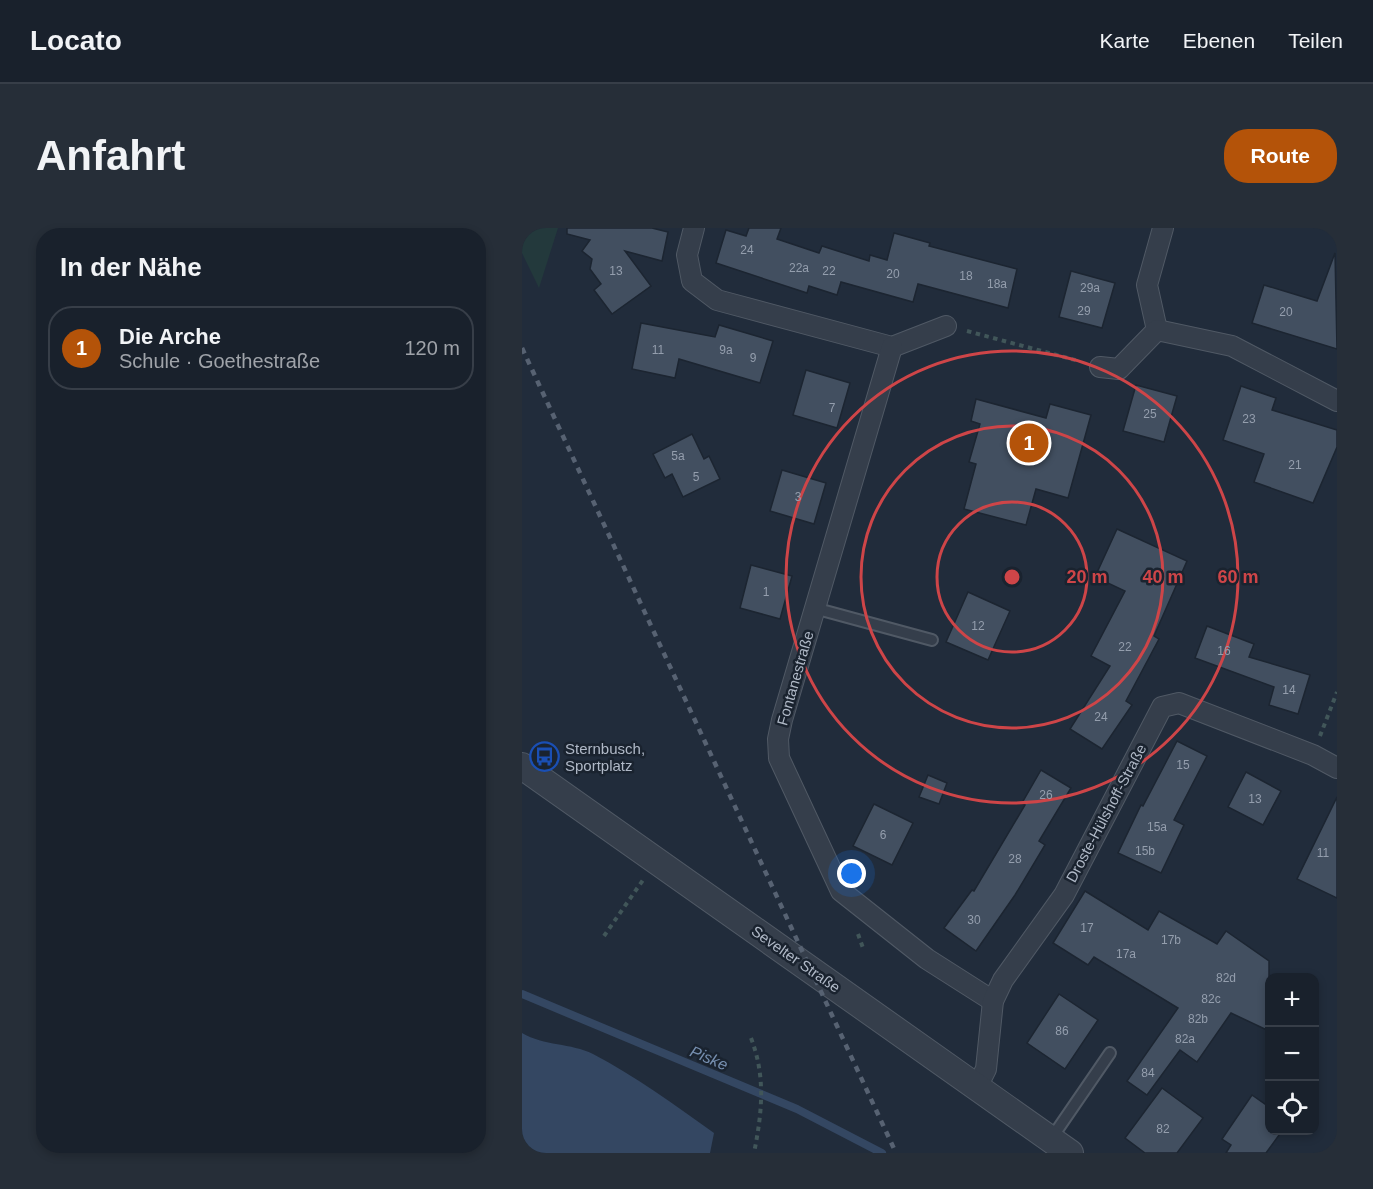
<!DOCTYPE html>
<html lang="de">
<head>
<meta charset="utf-8">
<style>
  body { margin:0; font-family:Arial,sans-serif; background:#262e38; color:#f1f3f6 }
  .controls { position:absolute; right:18px; bottom:18px; display:grid; overflow:hidden; border-radius:12px; box-shadow:0 3px 9px #0003 }
  .controls button { width:54px; height:54px; display:grid; place-items:center; padding:0; border:0; border-bottom:2px solid #373e48; background:#19212c; color:#f1f3f6; font:30px sans-serif }
  .you { position:absolute; left:330px; top:646px; width:21px; height:21px; margin:-15px; border:4px solid #fff; border-radius:50%; background:#1a73e8; box-shadow:0 0 0 9px #1a73e833 }
  .badge { display:grid; place-items:center; width:39px; height:39px; border-radius:50%; background:#b45309; color:#fff; font-size:20px; font-weight:700 }
  .pin { position:absolute; translate:-50% -50%; border:3px solid #fff; box-shadow:0 2px 6px #0006 }
  .list { margin:0; padding:0; list-style:none }
  h2 { display:flex; justify-content:space-between; align-items:center; height:78px; margin:0; padding:0 24px; font-size:26px }
  h2 small { font-size:20px; font-weight:400; color:#9fa3a9 }
  .list li { display:grid; grid-template-columns:39px 1fr auto; gap:18px; align-items:center; box-sizing:border-box; height:84px; margin:0 12px 12px; padding:0 12px; border:2px solid #373e48; border-radius:24px }
  .list b { display:block; font-size:22px; white-space:nowrap }
  .list p { margin:0; font-size:20px; white-space:nowrap; color:#9fa3a9 }
  .list em { font-size:20px; font-style:normal; color:#9fa3a9 }
  .icon { flex:none; width:33px; height:33px; fill:none; stroke:currentColor; stroke-width:2; stroke-linecap:round; stroke-linejoin:round }
  .map { position:relative; flex:none; width:815px; height:925px; overflow:hidden; border-radius:24px }
  header { display:flex; align-items:center; gap:36px; box-sizing:border-box; height:84px; padding:0 30px; background:#19212c; border-bottom:2px solid #373e48 }
  header strong { font-size:28px }
  nav { display:flex; gap:33px; margin-inline-start:auto; font-size:21px }
  .intro { display:flex; align-items:center; justify-content:space-between; box-sizing:border-box; height:144px; padding:0 36px }
  h1 { margin:0; font-size:42px }
  .button { padding:15px 27px; border-radius:24px; background:#b45309; color:#fff; font-size:21px; font-weight:700 }
  main { display:flex; gap:36px; padding:0 36px }
  aside { flex:1; background:#19212c; border-radius:24px; box-shadow:0 3px 9px #0003 }
  .map>svg:first-child { display:block }
  .green { fill:#23393c }
  .water { fill:#344762 }
  .lines { fill:none; stroke-linecap:round; stroke-linejoin:round }
  .stream { stroke:#344762; stroke-width:8 }
  .building { fill:#424f60; stroke:#1c2531; stroke-width:1.5 }
  .service-casing { stroke:#505965; stroke-width:14 }
  .minor-casing { stroke:#505965; stroke-width:22 }
  .tertiary-casing { stroke:#505965; stroke-width:28 }
  .path { stroke:#415659; stroke-width:4; stroke-dasharray:4.5 4.5; stroke-linecap:butt }
  .service { stroke:#353e4b; stroke-width:10 }
  .minor { stroke:#353e4b; stroke-width:20 }
  .tertiary { stroke:#353e4b; stroke-width:26 }
  .rail { stroke:#576272; stroke-width:4.5; stroke-dasharray:6 6; stroke-linecap:butt }
  .ring { fill:none; stroke:#ce4548; stroke-width:3 }
  .labels { text-anchor:middle; dominant-baseline:central; stroke-width:5; stroke-linejoin:round; paint-order:stroke }
  .number-label { font-size:12px; fill:#949ead }
  .street-label { font-size:15px; fill:#b0b9c7; stroke:#1a232f }
  .poi-label { font-size:15px; fill:#b0b9c7; stroke:#1a232f; text-anchor:start }
  .water-label { font-size:16px; font-style:italic; fill:#768fb0; stroke:#1a232f }
  .centre { fill:#ce4548; stroke:#1a232f; stroke-width:3 }
  .ring-label { font-size:18px; text-anchor:middle; font-weight:bold; fill:#ce4548; stroke:#1a232f; stroke-width:5; stroke-linejoin:round; paint-order:stroke }
</style>
</head>
<body>
<header>
<strong>Locato</strong>
<nav><a>Karte</a><a>Ebenen</a><a>Teilen</a></nav>
</header>
<div class="intro"><h1>Anfahrt</h1><a class="button">Route</a></div>
<main>
<aside>
<h2>In der Nähe<small></small></h2>
<ul class="list">
<li><span class="badge">1</span><div><b>Die Arche</b><p>Schule · Goethestraße</p></div><em>120 m</em></li>
</ul>
</aside>
<div class="map">
<svg width="815" height="925" viewBox="0 0 815 925">
  <rect width="100%" height="100%" fill="#212c3b"/>
  <polygon class="green" points="0,0 36,0 17,60 0,25"/>
  <path class="water" d="M0 805C22 818 49 815 71 826 113 848 153 877 192 905L188 925H0Z"/>
  <g class="lines">
    <polyline class="stream" points="0,766 275,881 360,925"/>
  </g>
  <g class="building">
    <polygon points="45,0 130,0 146,4 140,33 103,23 129,58 90,86 72,62 79,56 68,41 70,31 60,23 68,12 45,6"/>
    <polygon points="227,0 259,0 255,11 297,25 300,18 347,33 348,27 365,32 372,5 408,15 407,18 495,41 486,80 396,56 391,74 319,54 315,67 287,58 285,65 194,35 204,2 224,8"/>
    <polygon points="813,25 815,121 730,95 742,57 795,73"/>
    <polygon points="549,43 593,55 580,100 537,89"/>
    <polygon points="119,95 193,109 197,97 251,113 238,155 157,131 153,150 110,141"/>
    <polygon points="284,142 328,155 315,200 271,187"/>
    <polygon points="614,157 655,168 642,214 601,203"/>
    <polygon points="719,158 754,170 750,182 815,202 815,219 791,275 732,254 742,226 701,212"/>
    <polygon points="454,171 524,190 528,176 569,187 546,270 514,261 504,297 442,281 454,236 447,234 458,196 449,193"/>
    <polygon points="170,206 182,231 187,228 198,251 161,269 150,246 143,250 131,226"/>
    <polygon points="260,242 304,255 292,296 248,283"/>
    <polygon points="595,301 665,333 632,408 637,411 604,473 610,477 580,521 548,501 588,438 569,428 603,363 573,349"/>
    <polygon points="229,337 270,348 258,391 218,380"/>
    <polygon points="446,364 488,383 466,432 424,414"/>
    <polygon points="685,398 732,416 727,429 788,447 776,486 747,477 752,459 673,430"/>
    <polygon points="655,513 685,528 652,592 662,597 639,645 596,625 619,577 621,578"/>
    <polygon points="519,542 549,560 517,613 523,617 493,667 454,723 422,700 450,662 452,663 503,577 500,575"/>
    <polygon points="724,544 759,563 741,597 706,579"/>
    <polygon points="406,547 425,555 417,576 397,569"/>
    <polygon points="815,569 815,670 775,651"/>
    <polygon points="352,576 391,595 370,637 331,618"/>
    <polygon points="563,663 626,702 637,683 695,716 704,703 747,733 747,803 709,785 675,834 658,822 625,867 605,853 656,780 572,729 566,737 531,715"/>
    <polygon points="537,766 576,792 543,841 505,815"/>
    <polygon points="640,860 681,890 655,925 623,925 603,910"/>
    <polygon points="730,867 747,879 747,903 760,903 744,925 704,925 709,917 700,911"/>
  </g>
  <g class="lines">
    <defs>
      <g id="service">
        <polyline points="292,380 410,412"/>
        <polyline points="529,911 588,825"/>
      </g>
      <g id="minor">
        <polyline points="172,0 165,27 170,53 195,72 370,119 424,98"/>
        <polyline points="635,102 625,57 641,0"/>
        <polyline points="370,119 260,492 256,511 257,530 319,663 405,731 471,773"/>
        <polyline points="578,139 597,141 635,102 710,118 815,173"/>
        <polyline points="455,859 464,841 471,773 481,752 542,667 640,479 657,475 791,527 815,540"/>
      </g>
      <polyline id="tertiary" points="0,538 548,925"/>
    </defs>
    <use href="#service" class="service-casing"/>
    <use href="#minor" class="minor-casing"/>
    <use href="#tertiary" class="tertiary-casing"/>
    <g class="path">
      <polyline points="445,103 557,133"/>
      <polyline points="798,508 815,464"/>
      <polyline points="336,706 341,720"/>
      <polyline points="82,708 121,652"/>
      <path d="M229 810C244 849 240 885 232 925"/>
    </g>
    <use href="#service" class="service"/>
    <use href="#minor" class="minor"/>
    <use href="#tertiary" class="tertiary"/>
    <polyline class="rail" points="0,120 374,925"/>
  </g>
  <g class="ring">
    <circle cx="490" cy="349" r="75"/>
    <circle cx="490" cy="349" r="151"/>
    <circle cx="490" cy="349" r="226"/>
  </g>
  <defs>
    <symbol id="bus-ring" viewBox="-11 -11 22 22"><circle r="9.5" fill="#1a232f" stroke="#1a4fb4" stroke-width="1.5"/><path d="M-5-6H5V4H4V6H2V4H-2V6H-4V4H-5ZM-3.5-4V0h7V-4ZM-3.5 1.2v1.5H-2V1.2ZM2 1.2v1.5H3.5V1.2Z" fill="#1a4fb4"/></symbol>
  </defs>
  <g fill-rule="evenodd">
    <use href="#bus-ring" x="6" y="512" width="33" height="33"/>
  </g>
  <g class="labels">
    <g class="number-label">
      <text x="225" y="22">24</text>
      <text x="277" y="40">22a</text>
      <text x="94" y="43">13</text>
      <text x="307" y="43">22</text>
      <text x="371" y="46">20</text>
      <text x="444" y="48">18</text>
      <text x="475" y="56">18a</text>
      <text x="568" y="60">29a</text>
      <text x="562" y="83">29</text>
      <text x="764" y="84">20</text>
      <text x="136" y="122">11</text>
      <text x="204" y="122">9a</text>
      <text x="231" y="130">9</text>
      <text x="310" y="180">7</text>
      <text x="628" y="186">25</text>
      <text x="727" y="191">23</text>
      <text x="156" y="228">5a</text>
      <text x="773" y="237">21</text>
      <text x="174" y="249">5</text>
      <text x="276" y="269">3</text>
      <text x="244" y="364">1</text>
      <text x="456" y="398">12</text>
      <text x="603" y="419">22</text>
      <text x="702" y="423">16</text>
      <text x="767" y="462">14</text>
      <text x="579" y="489">24</text>
      <text x="661" y="537">15</text>
      <text x="524" y="567">26</text>
      <text x="733" y="571">13</text>
      <text x="635" y="599">15a</text>
      <text x="361" y="607">6</text>
      <text x="623" y="623">15b</text>
      <text x="801" y="625">11</text>
      <text x="493" y="631">28</text>
      <text x="452" y="692">30</text>
      <text x="565" y="700">17</text>
      <text x="649" y="712">17b</text>
      <text x="604" y="726">17a</text>
      <text x="704" y="750">82d</text>
      <text x="689" y="771">82c</text>
      <text x="676" y="791">82b</text>
      <text x="540" y="803">86</text>
      <text x="663" y="811">82a</text>
      <text x="626" y="845">84</text>
      <text x="641" y="901">82</text>
    </g>
    <g class="street-label">
      <text transform="translate(273 450) rotate(-74)">Fontanestraße</text>
      <text transform="translate(584 585) rotate(-62)">Droste-Hülshoff-Straße</text>
      <text transform="translate(274 731) rotate(35)">Sevelter Straße</text>
    </g>
    <g class="poi-label">
      <text x="43" y="520">Sternbusch,<tspan x="43" dy="17">Sportplatz</tspan></text>
    </g>
    <g class="water-label">
      <text transform="translate(187 830) rotate(23)">Piske</text>
    </g>
  </g>
  <circle cx="490" cy="349" r="9" class="centre"/>
  <g class="ring-label">
    <text x="565" y="355">20 m</text>
    <text x="641" y="355">40 m</text>
    <text x="716" y="355">60 m</text>
  </g>
</svg>
<div class="controls">
<button>+</button>
<button>−</button>
<button><svg class="icon" aria-label="locate" viewBox="0 0 24 24"><circle cx="12" cy="12" r="6"/><path d="M12 2v4M12 18v4M2 12h4M18 12h4"/></svg></button>
</div>
<div class="you"></div>
<div class="pin badge" style="left:507px;top:215px">1</div>
</div>
</main>
</body>
</html>
